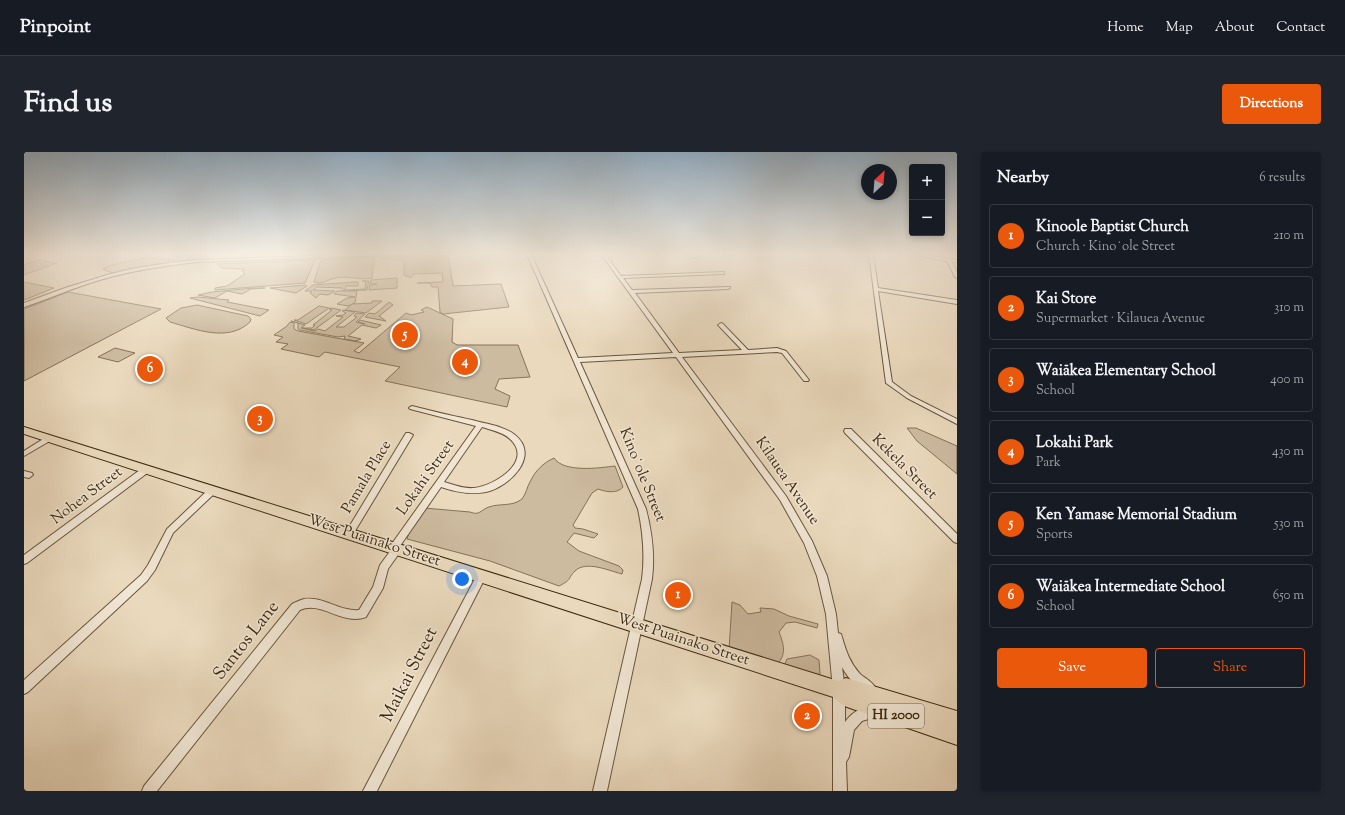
<!DOCTYPE html>
<html lang="en">
<head>
<meta charset="utf-8">
<style>
  body { margin:0; font-family:"Sorts Mill Goudy",serif; background:#20242c; color:#f1f3f6 }
  .controls { position:absolute; right:12px; top:12px; display:grid; overflow:hidden; border-radius:4px; box-shadow:0 2px 6px #0003 }
  .controls button { width:36px; height:36px; display:grid; place-items:center; padding:0; border:0; border-bottom:1px solid #363941; background:#171b24; color:#f1f3f6; font:20px sans-serif }
  .compass { position:absolute; left:837px; top:12px; width:36px; height:36px; border-radius:50%; background:#171b24; box-shadow:0 2px 6px #0003; rotate:26deg }
  .you { position:absolute; left:438px; top:427px; width:14px; height:14px; margin:-10px; border:3px solid #fff; border-radius:50%; background:#1a73e8; box-shadow:0 0 0 6px #1a73e833 }
  .badge { display:grid; place-items:center; width:26px; height:26px; border-radius:50%; background:#ea580c; color:#fff; font-size:13px; font-weight:700 }
  .pin { position:absolute; translate:-50% -50%; border:2px solid #fff; box-shadow:0 1px 4px #0006 }
  .list { margin:0; padding:0; list-style:none }
  h2 { display:flex; justify-content:space-between; align-items:center; height:52px; margin:0; padding:0 16px; font-size:17px }
  h2 small { font-size:13px; font-weight:400; color:#9ea1a6 }
  .list li { display:grid; grid-template-columns:26px 1fr auto; gap:12px; align-items:center; box-sizing:border-box; height:64px; margin:0 8px 8px; padding:0 8px; border:1px solid #363941; border-radius:4px }
  .list b { display:block; font-size:15px; white-space:nowrap }
  .list p { margin:0; font-size:13px; white-space:nowrap; color:#9ea1a6 }
  .list em { font-size:13px; font-style:normal; color:#9ea1a6 }
  .actions { display:flex; gap:8px; padding:12px 16px }
  .actions a { flex:1; padding:9px 0; border:1px solid #ea580c; border-radius:4px; text-align:center; font-size:14px; color:#ea580c }
  .actions .main { background:#ea580c; color:#fff }
  .map { position:relative; flex:none; width:933px; height:639px; overflow:hidden; border-radius:4px }
  header { display:flex; align-items:center; gap:24px; box-sizing:border-box; height:56px; padding:0 20px; background:#171b24; border-bottom:1px solid #363941 }
  header strong { font-size:19px }
  nav { display:flex; gap:22px; margin-inline-start:auto; font-size:14px }
  .intro { display:flex; align-items:center; justify-content:space-between; box-sizing:border-box; height:96px; padding:0 24px }
  h1 { margin:0; font-size:28px }
  .button { padding:10px 18px; border-radius:4px; background:#ea580c; color:#fff; font-size:14px; font-weight:700 }
  main { display:flex; gap:24px; padding:0 24px }
  aside { flex:1; background:#171b24; border-radius:4px; box-shadow:0 2px 6px #0003 }
  .map>svg:first-child { display:block }
  .green { fill:#cdbba0; stroke:#867258 }
  .lines { fill:none; stroke-linecap:round; stroke-linejoin:round }
  .minor-casing { stroke:#69563b; stroke-width:2 }
  .highway-casing { stroke:#3e2a10; stroke-width:2 }
  .minor { fill:#f1e6d4; fill-rule:evenodd }
  .highway { fill:#ead9bd; fill-rule:evenodd }
  .labels { text-anchor:middle; dominant-baseline:central; stroke-width:3; stroke-linejoin:round; paint-order:stroke }
  .shield { fill:#f1e6d4; stroke:#74624b; stroke-width:1 }
  .shield-label { font-size:14px; font-weight:bold; fill:#3e2a10 }
  .street-label { font-size:15px; fill:#3e2a10; stroke:#f1e6d4 }
  .near-street-label { font-size:18px; fill:#3e2a10; stroke:#f1e6d4 }
</style>
</head>
<body>
<header>
<strong>Pinpoint</strong>
<nav><a>Home</a><a>Map</a><a>About</a><a>Contact</a></nav>
</header>
<div class="intro"><h1>Find us</h1><a class="button">Directions</a></div>
<main>
<div class="map">
<svg width="933" height="639" viewBox="0 0 933 639">
  <rect width="100%" height="100%" fill="#ead9bd"/>
  <filter id="stains"><feTurbulence type="fractalNoise" baseFrequency=".005" numOctaves="4"/><feColorMatrix values="0 0 0 0 .2 0 0 0 0 .09 0 0 0 0 .02 0 0 0 .5 -.17"/></filter>
  <radialGradient id="worn" r=".72"><stop offset=".6" stop-color="#630" stop-opacity="0"/><stop offset="1" stop-color="#630" stop-opacity=".3"/></radialGradient>
  <g class="green">
    <polygon points="424,102 429,134 477,132 485,155 419,162 416,160 414,135 408,135 406,131 393,131 419,130 418,121 389,122 387,126 380,123 380,108 359,107 360,105"/>
    <path d="M169 103 162 109 133 112 88 121 79 117C88 111 122 105 133 106 141 107 146 109 154 107V105H149L150 104Z"/>
    <path d="M350 105 348 126C335 129 322 122 308 127 301 129 297 133 290 130L297 108Z"/>
    <polygon points="14,108 33,111 0,123 0,113"/>
    <polygon points="291,108 281,131 191,138 191,136 203,134 221,122 218,119 220,117 197,116 193,112"/>
    <polygon points="373,126 373,136 345,138 346,133 353,132 346,132 347,128"/>
    <polygon points="338,129 345,129 343,138 320,139 318,136 293,135 289,138 311,139 304,143 296,142 292,146 286,141 288,139 281,139 289,133 330,130 334,130 334,134 322,134 321,138 341,137 342,129"/>
    <polygon points="0,130 30,136 0,148"/>
    <polygon points="282,133 283,134 272,141 246,136"/>
    <polygon points="230,136 241,136 227,137 218,142 203,139 191,146 174,143 188,140"/>
    <polygon points="313,139 333,139 331,151 324,154 313,152 323,146 331,145 310,142"/>
    <polygon points="44,140 137,157 0,229 0,157"/>
    <polygon points="174,145 205,148 203,150 245,158 236,164 166,146"/>
    <polygon points="348,149 358,149 342,161 321,158 328,152 348,151"/>
    <polygon points="365,150 369,153 355,164 362,169 341,165 345,161 351,162"/>
    <path d="M173 153 224 164 227 167 226 170C204 191 171 177 146 170L142 166 157 156Z"/>
    <polygon points="295,154 305,156 282,172 270,168 274,168"/>
    <polygon points="403,155 429,167 428,190 433,193 494,193 506,225 475,227 471,237 486,244 483,255 361,229 376,215 301,200 295,205 257,197 264,192 252,190 259,185 250,183 263,174 266,170 270,171 270,177 274,179 340,191 330,199 335,201 382,161 387,163 400,160 397,158"/>
    <polygon points="307,156 317,158 290,178 278,176 288,176 291,173 289,173 308,158 305,157"/>
    <polygon points="319,158 331,160 312,175 320,175 333,165 330,164 332,161 341,162 332,170 341,172 334,170 336,168 357,173 352,176 338,173 324,184 337,187 332,189 320,187 321,184 314,185 276,178 274,177 274,171 267,169 281,173 277,176 291,179 294,177 301,179 319,165 312,164 319,163 322,161 318,159"/>
    <polygon points="91,196 111,201 94,210 74,205"/>
    <polygon points="883,276 892,276 933,294 933,322 893,289"/>
    <path d="M530 306C540 321 575 316 591 314L599 335C593 342 582 340 574 337L568 341 549 373 551 376 559 377 574 382 570 386 550 381 543 390 555 399 595 414 599 418 598 422C586 419 562 408 551 419 543 427 549 427 535 434L466 409 383 387 385 381 400 356 446 360C456 364 456 358 465 355 476 351 488 355 498 347 502 342 503 335 506 330 511 319 519 311 530 306Z"/>
    <path d="M708 450 716 453 724 462 737 460 736 456 750 457 765 464 794 472 793 476 771 470 762 471 755 480C760 493 763 503 752 513L705 498Z"/>
    <polygon points="786,503 795,508 796,522 792,524 760,514 763,507"/>
  </g>
  <g class="lines">
    <defs>
      <g id="minor">
        <path d="M346 102H396L174 110C136 114 99 120 63 132 42 139 21 148 0 155V151L41 136 83 123 107 117 151 110 174 108Z"/>
        <path d="M503 102H507L554 206 649 201 577 102H581L597 124 700 120V122H698L599 126 608 138 706 135V136L704 137 611 141 655 201 718 198 695 174 694 173 697 171 699 172 724 198 753 196 762 199 785 228 784 229H780L758 201 753 200 658 205 762 344 788 389 803 424 812 462 814 481 817 482 818 485C822 499 826 511 836 522 842 527 849 530 852 537L850 541 846 543C834 538 824 526 818 515L821 538V570C828 560 842 551 854 556L856 560 854 564 838 569 830 578 825 605 822 610 823 639H809V538L802 462 793 424 780 391 756 348 652 205 556 210 622 357C628 380 631 403 628 427L583 639H569L618 427C621 403 619 380 614 357Z"/>
        <polygon points="667,102 672,102 674,105 670,106"/>
        <polygon points="845,102 849,102 854,136 933,148 933,152 854,139 868,230 887,244 933,267 933,272 883,246 862,231"/>
        <polygon points="883,102 896,102 933,108 933,110 928,110 933,120 933,126 931,125 923,109"/>
        <path d="M388 254C408 259 428 264 448 268 462 272 480 274 491 283 517 304 485 335 462 340 446 343 432 340 417 335L376 394 378 397 376 400 364 417 359 436 342 465C318 474 297 448 276 458L133 639H118L120 634 268 452C272 450 276 448 280 447 299 444 316 460 335 458L349 435 356 413 367 398 365 396 367 393 452 274 386 257 385 256 386 255ZM458 275C467 278 479 280 486 287 510 309 471 334 450 336 440 337 430 333 420 330Z"/>
        <polygon points="821,277 827,277 933,382 933,391 930,390 821,281 820,279"/>
        <polygon points="382,281 385,281 389,283 328,384 322,384 320,382 322,380"/>
        <polygon points="24,284 27,284 31,286 0,304 0,299"/>
        <polygon points="123,314 126,315 127,317 126,319 3,411 0,412 0,403 120,315"/>
        <polygon points="0,319 8,321 9,323 5,326 0,325"/>
        <polygon points="189,335 193,338 192,340 149,381 131,418 123,429 4,540 0,542 0,528 117,423 124,413 143,377 186,336"/>
        <polygon points="457,420 460,421 462,424 353,639 339,639 454,421"/>
      </g>
      <polygon id="highway" points="0,275 814,529 822,526 933,559 933,593 823,555 817,552 809,545 0,282"/>
    </defs>
    <use href="#minor" class="minor-casing"/>
    <use href="#highway" class="highway-casing"/>
    <use href="#minor" class="minor"/>
    <use href="#highway" class="highway"/>
  </g>
  <linearGradient id="sky" x2="0" y2="1"><stop stop-color="#91abbf"/><stop offset="0.53" stop-color="#f6eee1"/><stop offset="1" stop-color="#f6eee1" stop-opacity="0"/></linearGradient>
  <rect width="933" height="192" fill="url(#sky)"/>
  <g class="labels">
    <rect class="shield" x="844" y="552" width="56" height="24" rx="3"/>
    <g class="shield-label">
      <text x="872" y="564">HI 2000</text>
    </g>
    <g class="street-label">
      <text transform="translate(880 315) rotate(45)">Kekela Street</text>
      <text transform="translate(618 323) rotate(68)">Kinoʻole Street</text>
      <text transform="translate(343 325) rotate(-59)">Pamala Place</text>
      <text transform="translate(402 326) rotate(-55)">Lokahi Street</text>
      <text transform="translate(763 329) rotate(56)">Kilauea Avenue</text>
      <text transform="translate(63 344) rotate(-37)">Nohea Street</text>
      <text transform="translate(350 389) rotate(18)">West Puainako Street</text>
      <text transform="translate(659 488) rotate(18)">West Puainako Street</text>
    </g>
    <g class="near-street-label">
      <text transform="translate(223 489) rotate(-52)">Santos Lane</text>
      <text transform="translate(386 523) rotate(-63)">Maikai Street</text>
    </g>
  </g>
  <rect width="100%" height="100%" filter="url(#stains)"/>
  <rect width="100%" height="100%" fill="url(#worn)"/>
</svg>
<div class="controls">
<button>+</button>
<button>−</button>
</div>
<svg class="compass" viewBox="-18 -18 36 36"><path d="M0-13l5 13h-10z" fill="#e53935"/><path d="M0 13l5-13h-10z" fill="#9ea1a6"/></svg>
<div class="you"></div>
<div class="pin badge" style="left:654px;top:443px">1</div>
<div class="pin badge" style="left:783px;top:564px">2</div>
<div class="pin badge" style="left:236px;top:267px">3</div>
<div class="pin badge" style="left:441px;top:210px">4</div>
<div class="pin badge" style="left:381px;top:183px">5</div>
<div class="pin badge" style="left:126px;top:217px">6</div>
</div>
<aside>
<h2>Nearby<small>6 results</small></h2>
<ul class="list">
<li><span class="badge">1</span><div><b>Kinoole Baptist Church</b><p>Church · Kinoʻole Street</p></div><em>210 m</em></li>
<li><span class="badge">2</span><div><b>Kai Store</b><p>Supermarket · Kilauea Avenue</p></div><em>310 m</em></li>
<li><span class="badge">3</span><div><b>Waiākea Elementary School</b><p>School</p></div><em>400 m</em></li>
<li><span class="badge">4</span><div><b>Lokahi Park</b><p>Park</p></div><em>430 m</em></li>
<li><span class="badge">5</span><div><b>Ken Yamase Memorial Stadium</b><p>Sports</p></div><em>530 m</em></li>
<li><span class="badge">6</span><div><b>Waiākea Intermediate School</b><p>School</p></div><em>650 m</em></li>
</ul>
<div class="actions"><a class="main">Save</a><a>Share</a></div>
</aside>
</main>
</body>
</html>
